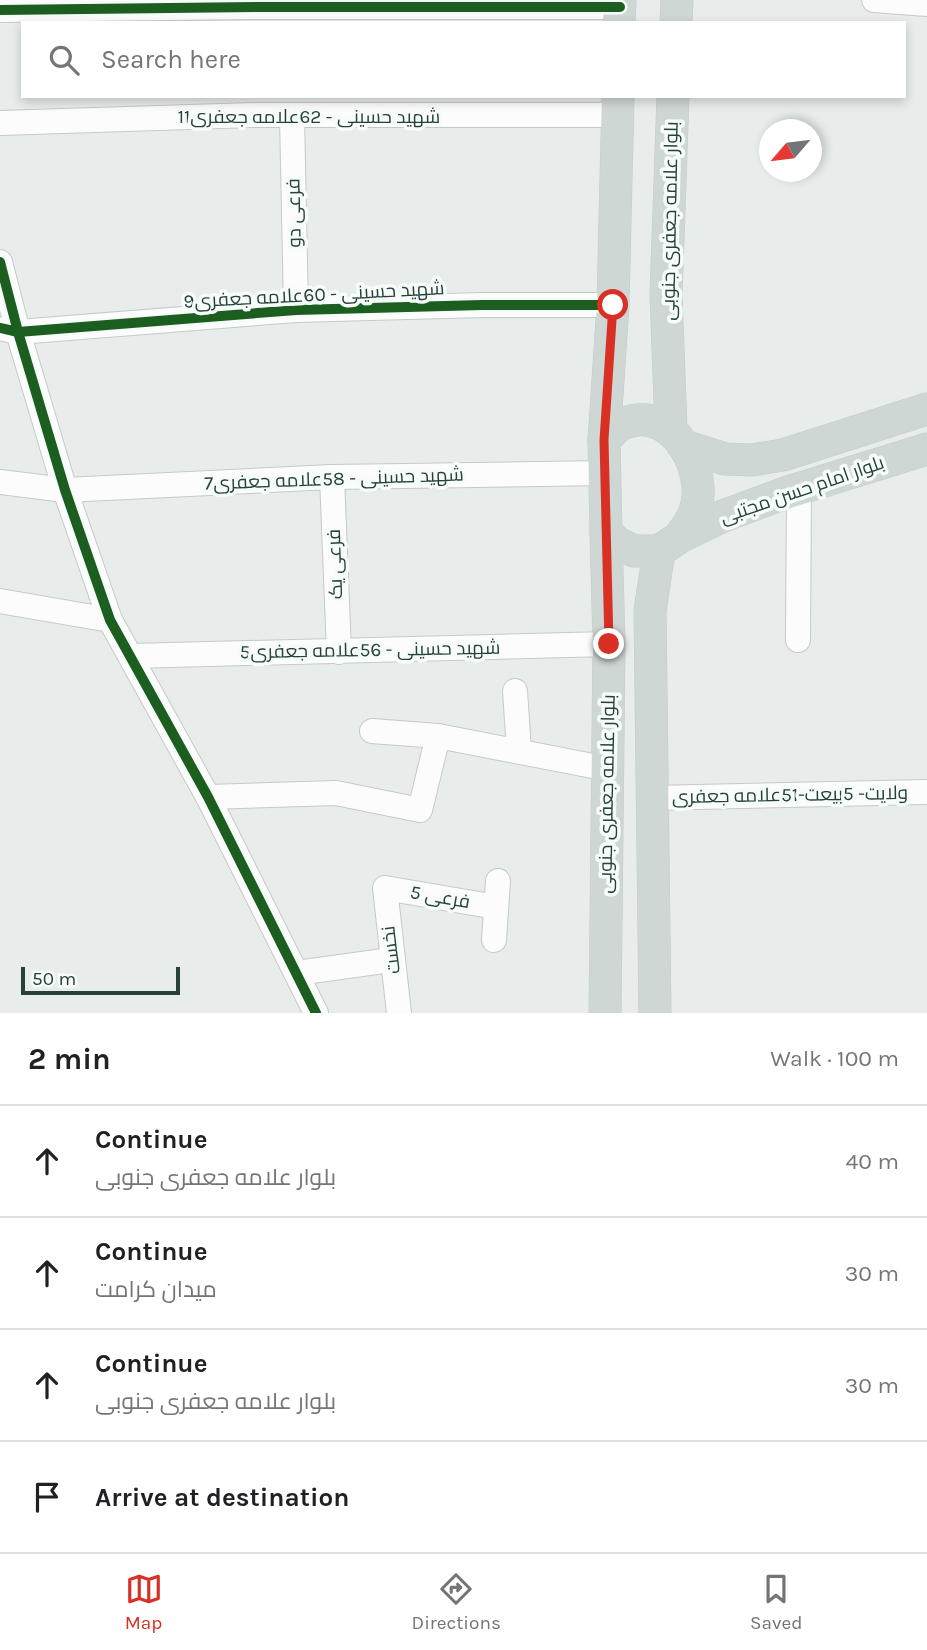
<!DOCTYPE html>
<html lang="en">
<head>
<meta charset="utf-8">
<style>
  body { margin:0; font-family:Karla,Cairo,sans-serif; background:#f6f6f6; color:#202124 }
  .compass { position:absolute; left:759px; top:119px; width:63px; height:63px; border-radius:50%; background:#fff; box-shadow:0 4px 10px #0003; rotate:242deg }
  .scale { position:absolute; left:21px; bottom:18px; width:159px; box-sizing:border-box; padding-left:7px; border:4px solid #24423a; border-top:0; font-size:19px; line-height:24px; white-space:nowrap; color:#24423a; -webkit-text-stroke:5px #f7fbf9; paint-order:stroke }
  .stop { position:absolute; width:21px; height:21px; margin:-16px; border:5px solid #d93025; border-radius:50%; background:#fff }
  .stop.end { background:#d93025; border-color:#fff; box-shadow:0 2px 7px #0008 }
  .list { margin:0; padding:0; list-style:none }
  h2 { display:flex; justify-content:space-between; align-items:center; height:91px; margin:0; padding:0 28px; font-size:30px }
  h2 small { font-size:23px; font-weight:400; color:#757577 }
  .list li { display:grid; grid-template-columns:46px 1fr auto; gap:21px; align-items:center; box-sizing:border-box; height:112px; padding:0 28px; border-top:2px solid #e0e0e0 }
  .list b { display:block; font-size:26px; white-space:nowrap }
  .list p { margin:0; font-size:23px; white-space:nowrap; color:#757577 }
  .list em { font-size:23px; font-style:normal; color:#757577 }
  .icon { flex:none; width:38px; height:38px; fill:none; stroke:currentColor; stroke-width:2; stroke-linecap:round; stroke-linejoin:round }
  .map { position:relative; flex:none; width:927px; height:1013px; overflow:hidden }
  .search { position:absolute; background:#fff; box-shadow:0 4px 10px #0003; left:21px; right:21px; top:21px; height:77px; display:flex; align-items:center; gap:18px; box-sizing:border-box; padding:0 24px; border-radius:0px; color:#757577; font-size:26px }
  .sheet { height:539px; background:#fff }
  nav { display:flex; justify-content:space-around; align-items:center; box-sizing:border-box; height:98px; border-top:2px solid #e0e0e0; background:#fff; font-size:19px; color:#757577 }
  nav a { display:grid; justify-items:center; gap:4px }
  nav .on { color:#d93025 }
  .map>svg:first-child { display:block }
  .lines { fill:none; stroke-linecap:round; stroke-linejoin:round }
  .minor-casing { stroke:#c5cac8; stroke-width:26 }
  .major-casing { stroke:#c3ccc9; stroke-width:33 }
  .minor { stroke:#fcfcfc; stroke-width:24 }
  .major { stroke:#cfd7d5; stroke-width:32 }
  .cycleway-casing { stroke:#f7fbf9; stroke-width:15 }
  .cycleway { stroke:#1b5e20; stroke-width:10 }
  .route { stroke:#d93025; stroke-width:9 }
  .labels { text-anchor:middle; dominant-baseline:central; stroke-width:7; stroke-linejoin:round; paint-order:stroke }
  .street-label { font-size:19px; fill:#24423a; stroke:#f7fbf9 }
</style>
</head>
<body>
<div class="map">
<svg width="927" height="1013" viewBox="0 0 927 1013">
  <rect width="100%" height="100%" fill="#e8edeb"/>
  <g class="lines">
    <defs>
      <g id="minor">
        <polyline points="874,0 927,4"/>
        <polyline points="0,10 255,7 620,7"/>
        <polyline points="292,116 296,310"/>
        <polyline points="0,123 253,115 617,115"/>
        <polyline points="0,262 18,332 65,490 110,620 208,797 316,1013"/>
        <polyline points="4,329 18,332 296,310 482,305 613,305"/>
        <polyline points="332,477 339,652"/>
        <polyline points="0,482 65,490 332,477 604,473"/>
        <polyline points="0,601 110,620"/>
        <polyline points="798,640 799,488"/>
        <polyline points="131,656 609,644"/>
        <polyline points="515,691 519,751"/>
        <polyline points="372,731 438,736"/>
        <polyline points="208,797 336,793 420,810 438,736 608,769"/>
        <polyline points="653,798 927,792"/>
        <polyline points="494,940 498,881"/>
        <polyline points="297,973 391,960"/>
        <polyline points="399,1013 385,888 496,907"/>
      </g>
      <g id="major">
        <polyline points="619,23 620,0"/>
        <polyline points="676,23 677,0"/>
        <polyline points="671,429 666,295 673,96"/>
        <polyline points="604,440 613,305 618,96"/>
        <polyline points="684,446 725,459 752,460 783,455 927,409"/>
        <path d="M680 537C684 530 691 522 694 514 711 473 673 404 625 423 617 425 610 435 604 440L606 532 617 543 634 551H659L680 537 723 516 788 492 927 449"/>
        <polyline points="605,1013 609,644 606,532"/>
        <polyline points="655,1013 650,611 659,551"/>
      </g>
    </defs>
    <use href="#minor" class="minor-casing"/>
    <use href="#major" class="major-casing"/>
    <use href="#minor" class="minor"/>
    <use href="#major" class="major"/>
    <defs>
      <g id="cycleway">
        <polyline points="0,10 255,7 620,7"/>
        <polyline points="0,262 18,332 65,490 110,620 208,797 316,1013"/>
        <polyline points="0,328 18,332 296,310 482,305 613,305"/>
      </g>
    </defs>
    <use href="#cycleway" class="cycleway-casing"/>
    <use href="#cycleway" class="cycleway"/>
  </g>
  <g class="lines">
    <polyline class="route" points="609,644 604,440 613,305"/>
  </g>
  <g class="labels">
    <g class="street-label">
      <text x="309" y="117">11شهید حسینی - 62علامه جعفری</text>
      <text transform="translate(294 213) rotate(-91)">فرعی دو</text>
      <text transform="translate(670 221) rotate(-89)">بلوار علامه جعفری جنوبی</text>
      <text transform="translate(314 295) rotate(-3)">9شهید حسینی - 60علامه جعفری</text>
      <text transform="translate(334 479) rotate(-2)">7شهید حسینی - 58علامه جعفری</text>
      <text transform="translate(802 490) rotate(-19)">بلوار امام حسن مجتبی</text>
      <text transform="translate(335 564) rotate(-92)">فرعی یک</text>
      <text transform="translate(370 650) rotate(-1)">5شهید حسینی - 56علامه جعفری</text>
      <text transform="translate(607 794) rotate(-89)">بلوار علامه جعفری جنوبی</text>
      <text transform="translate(790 795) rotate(-1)">ولایت- 5بیعت-51علامه جعفری</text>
      <text transform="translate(440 897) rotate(10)">فرعی 5</text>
      <text transform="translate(391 950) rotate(-97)">نخست</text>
    </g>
  </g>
</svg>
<svg class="compass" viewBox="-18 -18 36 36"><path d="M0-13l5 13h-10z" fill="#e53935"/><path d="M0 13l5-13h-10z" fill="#757577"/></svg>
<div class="scale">50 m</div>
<div class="stop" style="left:613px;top:305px"></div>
<div class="stop end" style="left:609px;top:644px"></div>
<div class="search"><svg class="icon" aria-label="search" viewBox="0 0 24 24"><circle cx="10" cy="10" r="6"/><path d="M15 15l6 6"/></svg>Search here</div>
</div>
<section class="sheet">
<h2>2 min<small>Walk · 100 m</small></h2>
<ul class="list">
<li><svg class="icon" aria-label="ahead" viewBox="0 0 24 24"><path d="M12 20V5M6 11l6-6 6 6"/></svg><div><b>Continue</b><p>بلوار علامه جعفری جنوبی</p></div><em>40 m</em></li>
<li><svg class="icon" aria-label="ahead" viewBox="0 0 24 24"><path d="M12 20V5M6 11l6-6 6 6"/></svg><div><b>Continue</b><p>میدان کرامت</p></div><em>30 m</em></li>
<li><svg class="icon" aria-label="ahead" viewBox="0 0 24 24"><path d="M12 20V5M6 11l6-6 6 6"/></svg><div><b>Continue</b><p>بلوار علامه جعفری جنوبی</p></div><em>30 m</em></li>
<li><svg class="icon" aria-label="arrive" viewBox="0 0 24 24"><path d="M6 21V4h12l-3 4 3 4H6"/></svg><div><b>Arrive at destination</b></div></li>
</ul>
</section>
<nav>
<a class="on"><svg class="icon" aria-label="map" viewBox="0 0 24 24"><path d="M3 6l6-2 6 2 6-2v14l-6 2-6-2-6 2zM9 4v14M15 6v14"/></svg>Map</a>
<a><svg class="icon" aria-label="directions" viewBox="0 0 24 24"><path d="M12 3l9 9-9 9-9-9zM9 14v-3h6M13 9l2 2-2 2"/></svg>Directions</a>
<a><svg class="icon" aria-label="saved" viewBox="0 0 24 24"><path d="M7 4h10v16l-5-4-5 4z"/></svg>Saved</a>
</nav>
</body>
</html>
